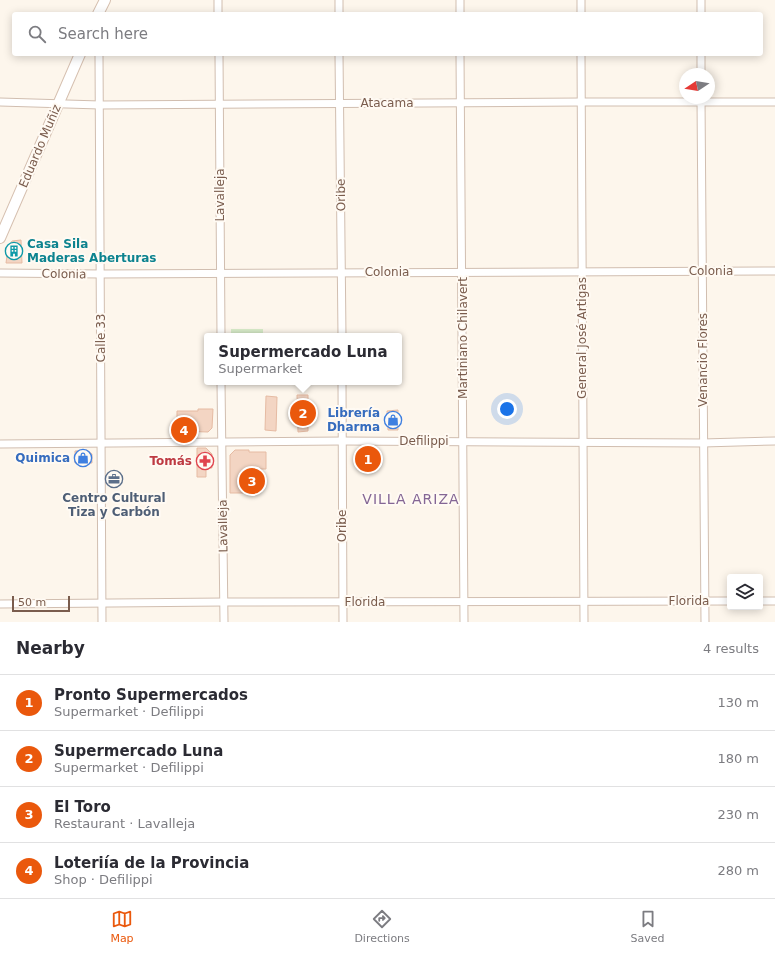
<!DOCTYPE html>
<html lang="en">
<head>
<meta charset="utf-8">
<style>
  body { margin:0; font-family:"DejaVu Sans",sans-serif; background:#f2f2f3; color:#2b2b33 }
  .controls { position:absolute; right:12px; bottom:12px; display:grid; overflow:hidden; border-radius:4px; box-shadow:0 2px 10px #0003 }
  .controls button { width:36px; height:36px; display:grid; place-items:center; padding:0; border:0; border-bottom:1px solid #e1e1e2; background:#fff; color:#2b2b33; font:20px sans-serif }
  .compass { position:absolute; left:679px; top:68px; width:36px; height:36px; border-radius:50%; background:#fff; box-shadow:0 2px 10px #0003; rotate:258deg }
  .scale { position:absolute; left:12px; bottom:10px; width:58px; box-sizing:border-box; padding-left:4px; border:2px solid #7a5c4d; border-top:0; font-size:11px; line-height:14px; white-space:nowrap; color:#7a5c4d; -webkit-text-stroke:3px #fffaf3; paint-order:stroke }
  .you { position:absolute; left:507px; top:409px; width:14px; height:14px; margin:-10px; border:3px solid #fff; border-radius:50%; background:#1a73e8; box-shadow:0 0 0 6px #1a73e833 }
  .badge { display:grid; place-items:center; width:26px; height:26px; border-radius:50%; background:#ea580c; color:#fff; font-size:13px; font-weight:700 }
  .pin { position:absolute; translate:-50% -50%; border:2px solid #fff; box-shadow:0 1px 4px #0006 }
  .popup { position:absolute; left:204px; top:333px; width:198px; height:52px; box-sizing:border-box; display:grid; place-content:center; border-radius:4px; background:#fff; filter:drop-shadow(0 1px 3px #0005); font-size:13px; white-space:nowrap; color:#7c7c81 }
  .popup b { font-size:15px; color:#2b2b33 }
  .popup::after { content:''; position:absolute; left:50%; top:100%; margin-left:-8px; border:8px solid transparent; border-top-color:#fff }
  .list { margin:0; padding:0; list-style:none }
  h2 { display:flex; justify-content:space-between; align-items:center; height:52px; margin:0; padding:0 16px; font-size:17px }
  h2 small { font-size:13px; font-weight:400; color:#7c7c81 }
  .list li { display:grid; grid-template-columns:26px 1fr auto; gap:12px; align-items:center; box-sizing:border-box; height:56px; padding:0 16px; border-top:1px solid #e1e1e2 }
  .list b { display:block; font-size:15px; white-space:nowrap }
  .list p { margin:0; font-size:13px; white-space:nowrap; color:#7c7c81 }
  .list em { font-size:13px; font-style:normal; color:#7c7c81 }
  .icon { flex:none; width:22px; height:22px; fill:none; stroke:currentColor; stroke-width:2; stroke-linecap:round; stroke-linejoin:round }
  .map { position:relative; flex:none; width:775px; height:622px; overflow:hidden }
  .search { position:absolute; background:#fff; box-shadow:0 2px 10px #0003; left:12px; right:12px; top:12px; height:44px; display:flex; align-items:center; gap:10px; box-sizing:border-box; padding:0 14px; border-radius:4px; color:#7c7c81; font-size:15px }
  .sheet { height:276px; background:#fff }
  nav { display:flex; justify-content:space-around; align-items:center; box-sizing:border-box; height:56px; border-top:1px solid #e1e1e2; background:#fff; font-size:11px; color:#7c7c81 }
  nav a { display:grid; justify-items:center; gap:2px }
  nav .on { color:#ea580c }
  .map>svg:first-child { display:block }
  .green { fill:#d8ecc9 }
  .building { fill:#f3d5c3; stroke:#e6bba3 }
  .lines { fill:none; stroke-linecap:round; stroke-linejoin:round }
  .street-casing { stroke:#d1beb0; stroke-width:9 }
  .secondary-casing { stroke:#d6c0b0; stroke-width:12 }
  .street { stroke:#fff; stroke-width:7 }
  .secondary { stroke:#fff; stroke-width:10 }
  .labels { text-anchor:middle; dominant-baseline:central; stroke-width:4; stroke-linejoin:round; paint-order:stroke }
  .street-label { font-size:12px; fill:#7a5c4d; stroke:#fffaf3 }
  .culture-label { font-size:12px; font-weight:bold; fill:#0d838f; stroke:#fffaf3; text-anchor:start }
  .shop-label { font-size:12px; font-weight:bold; fill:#366cbe; stroke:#fffaf3; text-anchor:end }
  .health-label { font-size:12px; font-weight:bold; fill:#be3a42; stroke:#fffaf3; text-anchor:end }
  .service-label { font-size:12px; font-weight:bold; fill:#4e5e75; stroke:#fffaf3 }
  .quarter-label { font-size:14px; letter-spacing:1px; fill:#846695; stroke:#fffaf3 }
</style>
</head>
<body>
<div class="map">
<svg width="775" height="622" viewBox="0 0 775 622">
  <rect width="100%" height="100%" fill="#fdf6ec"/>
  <rect class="green" x="231" y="329" width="32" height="7"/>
  <g class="building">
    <polygon points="21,240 22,263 6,263 8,248 12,241"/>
    <polygon points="297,395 308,395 308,431 298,432"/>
    <polygon points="266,396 277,397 276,431 265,430"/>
    <polygon points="198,409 213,409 212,428 208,432 177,431 177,411 198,411"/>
    <polygon points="398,410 398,430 388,430 387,411"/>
    <polygon points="197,448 206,448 212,454 212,468 206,468 206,477 197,477"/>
    <polygon points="87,450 92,454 92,463 75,463 75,451"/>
    <polygon points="235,450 249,450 249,452 266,452 266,469 256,469 256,493 230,493 230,455"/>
    <polygon points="364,451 373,452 373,468 363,467"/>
  </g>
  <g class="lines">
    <defs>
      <g id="street">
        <polyline points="218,0 218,14"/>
        <polyline points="339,0 339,14"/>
        <polyline points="460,0 460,14"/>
        <polyline points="581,0 581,14"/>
        <polyline points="701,0 701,14"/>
        <polyline points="99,54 102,622"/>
        <polyline points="219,54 221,336"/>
        <polyline points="339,54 342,336"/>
        <polyline points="460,54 464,622"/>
        <polyline points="581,54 584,622"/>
        <polyline points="701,54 701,74"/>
        <polyline points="701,98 705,622"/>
        <polyline points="0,102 100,105 581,102 775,102"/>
        <polyline points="0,273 101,274 775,271"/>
        <polyline points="221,382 224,622"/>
        <polyline points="342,382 343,622"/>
        <polyline points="0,444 342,441 703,443 775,441"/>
        <polyline points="760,601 775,601"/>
        <polyline points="0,604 224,602 730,601"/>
      </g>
      <g id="secondary">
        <polyline points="98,14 105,0"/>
        <polyline points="0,238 80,54"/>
      </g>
    </defs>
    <use href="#street" class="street-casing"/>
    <use href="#secondary" class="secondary-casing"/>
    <use href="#street" class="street"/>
    <use href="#secondary" class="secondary"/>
  </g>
  <defs>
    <symbol id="building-ring" viewBox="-11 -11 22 22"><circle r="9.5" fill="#fffaf3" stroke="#0f9aa8" stroke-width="1.5"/><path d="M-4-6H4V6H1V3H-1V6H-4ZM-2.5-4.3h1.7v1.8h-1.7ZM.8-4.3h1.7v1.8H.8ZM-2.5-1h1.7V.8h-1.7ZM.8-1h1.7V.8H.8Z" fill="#0f9aa8"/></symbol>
    <symbol id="shop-ring" viewBox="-11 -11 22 22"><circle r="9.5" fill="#fffaf3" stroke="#3f7fe0" stroke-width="1.5"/><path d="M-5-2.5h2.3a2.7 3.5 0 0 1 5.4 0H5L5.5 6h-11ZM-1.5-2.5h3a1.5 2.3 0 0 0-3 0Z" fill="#3f7fe0"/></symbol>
    <symbol id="pharmacy-ring" viewBox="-11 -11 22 22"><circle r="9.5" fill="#fffaf3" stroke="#e0444e" stroke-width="1.5"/><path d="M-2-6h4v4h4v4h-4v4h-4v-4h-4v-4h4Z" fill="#e0444e"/></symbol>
    <symbol id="office-ring" viewBox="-11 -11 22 22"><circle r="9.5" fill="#fffaf3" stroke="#5c6f8a" stroke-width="1.5"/><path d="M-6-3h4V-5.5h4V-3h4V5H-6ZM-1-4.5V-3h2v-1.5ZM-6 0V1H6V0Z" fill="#5c6f8a"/></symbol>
  </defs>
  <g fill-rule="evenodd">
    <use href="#building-ring" x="4" y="241" width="20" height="20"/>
    <use href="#shop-ring" x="383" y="410" width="20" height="20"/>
    <use href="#shop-ring" x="73" y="448" width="20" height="20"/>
    <use href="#pharmacy-ring" x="195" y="451" width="20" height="20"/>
    <use href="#office-ring" x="104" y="469" width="20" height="20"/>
  </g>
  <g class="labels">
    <g class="street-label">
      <text x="387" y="103">Atacama</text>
      <text transform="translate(40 146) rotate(-67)">Eduardo Muñiz</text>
      <text transform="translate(220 195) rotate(-90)">Lavalleja</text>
      <text transform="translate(341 195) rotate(-91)">Oribe</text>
      <text x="711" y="271">Colonia</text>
      <text x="387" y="272">Colonia</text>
      <text transform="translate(64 274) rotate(1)">Colonia</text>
      <text transform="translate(101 338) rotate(-90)">Calle 33</text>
      <text transform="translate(463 338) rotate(-90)">Martiniano Chilavert</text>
      <text transform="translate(582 338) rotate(-90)">General José Artigas</text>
      <text transform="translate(703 360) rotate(-90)">Venancio Flores</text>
      <text x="424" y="441">Defilippi</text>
      <text transform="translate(223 526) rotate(-91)">Lavalleja</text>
      <text transform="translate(342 526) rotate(-90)">Oribe</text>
      <text x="689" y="601">Florida</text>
      <text x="365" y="602">Florida</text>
    </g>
    <g class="culture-label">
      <text x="27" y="244">Casa Sila<tspan x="27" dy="14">Maderas Aberturas</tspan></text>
    </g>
    <g class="shop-label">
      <text x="380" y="413">Librería<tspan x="380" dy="14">Dharma</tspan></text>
      <text x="70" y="458">Quimica</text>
    </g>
    <g class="health-label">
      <text x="192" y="461">Tomás</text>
    </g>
    <g class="service-label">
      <text x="114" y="498">Centro Cultural<tspan x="114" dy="14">Tiza y Carbón</tspan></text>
    </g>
    <g class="quarter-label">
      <text x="411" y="499">VILLA ARIZA</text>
    </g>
  </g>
</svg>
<div class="controls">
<button><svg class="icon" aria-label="layers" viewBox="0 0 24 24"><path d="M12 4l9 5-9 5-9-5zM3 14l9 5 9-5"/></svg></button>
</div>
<svg class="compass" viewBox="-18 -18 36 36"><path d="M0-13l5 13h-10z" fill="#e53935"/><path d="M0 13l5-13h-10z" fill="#7c7c81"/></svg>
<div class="scale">50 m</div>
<div class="you"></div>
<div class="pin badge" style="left:368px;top:459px">1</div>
<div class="pin badge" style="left:303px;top:413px">2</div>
<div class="popup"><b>Supermercado Luna</b>Supermarket</div>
<div class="pin badge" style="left:252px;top:481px">3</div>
<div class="pin badge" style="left:184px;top:430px">4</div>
<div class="search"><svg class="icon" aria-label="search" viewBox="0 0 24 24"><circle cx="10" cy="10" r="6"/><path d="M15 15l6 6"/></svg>Search here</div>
</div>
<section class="sheet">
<h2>Nearby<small>4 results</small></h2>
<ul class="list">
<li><span class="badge">1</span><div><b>Pronto Supermercados</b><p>Supermarket · Defilippi</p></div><em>130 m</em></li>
<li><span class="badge">2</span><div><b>Supermercado Luna</b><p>Supermarket · Defilippi</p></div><em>180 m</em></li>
<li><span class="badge">3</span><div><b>El Toro</b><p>Restaurant · Lavalleja</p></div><em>230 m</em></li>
<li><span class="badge">4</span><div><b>Loteriía de la Provincia</b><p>Shop · Defilippi</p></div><em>280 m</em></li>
</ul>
</section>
<nav>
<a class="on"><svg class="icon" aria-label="map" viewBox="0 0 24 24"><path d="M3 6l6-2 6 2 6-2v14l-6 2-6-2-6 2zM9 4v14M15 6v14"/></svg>Map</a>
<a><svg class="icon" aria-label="directions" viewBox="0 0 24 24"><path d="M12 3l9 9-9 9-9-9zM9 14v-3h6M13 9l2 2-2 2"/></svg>Directions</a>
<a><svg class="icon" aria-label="saved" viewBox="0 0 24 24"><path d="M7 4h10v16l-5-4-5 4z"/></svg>Saved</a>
</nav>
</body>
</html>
